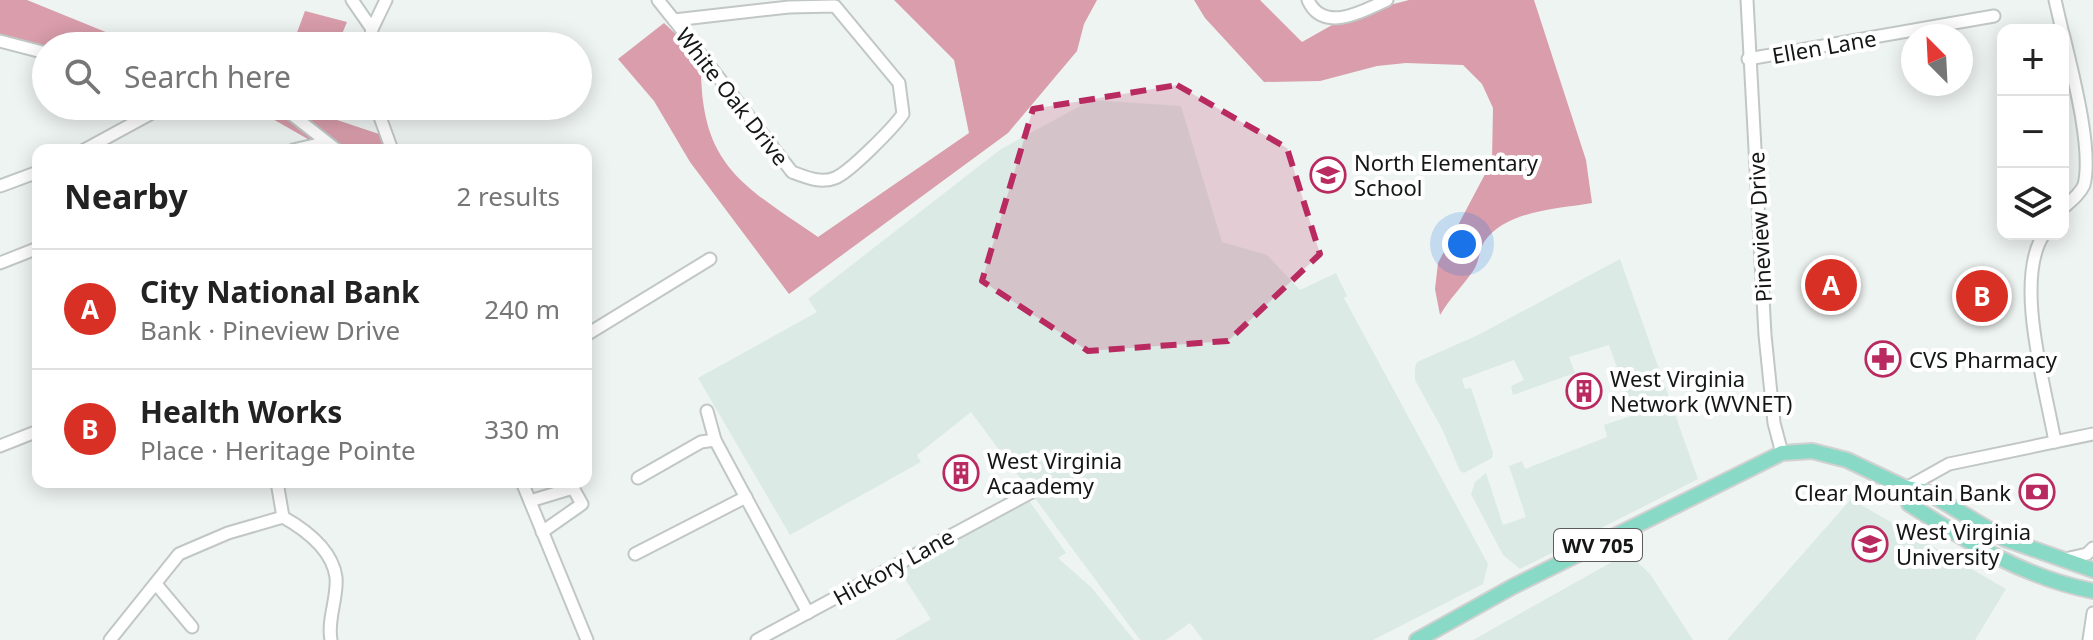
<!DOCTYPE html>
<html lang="en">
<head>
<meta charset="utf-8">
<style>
  body { margin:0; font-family:"Noto Sans",sans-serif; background:#f2f2f2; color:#222 }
  .controls { position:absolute; right:24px; top:24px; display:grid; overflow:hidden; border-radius:16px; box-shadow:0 4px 20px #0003 }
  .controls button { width:72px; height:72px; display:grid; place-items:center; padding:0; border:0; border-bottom:2px solid #e0e0e0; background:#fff; color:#222; font:40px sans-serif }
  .compass { position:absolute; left:1901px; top:24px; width:72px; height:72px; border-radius:50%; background:#fff; box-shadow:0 4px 20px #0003; rotate:336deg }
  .you { position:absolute; left:1462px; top:244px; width:28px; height:28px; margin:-20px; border:6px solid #fff; border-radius:50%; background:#1a73e8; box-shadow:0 0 0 12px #1a73e833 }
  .badge { display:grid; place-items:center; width:52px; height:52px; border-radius:50%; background:#d93025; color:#fff; font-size:26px; font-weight:700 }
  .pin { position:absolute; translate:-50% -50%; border:4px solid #fff; box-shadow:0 2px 8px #0006 }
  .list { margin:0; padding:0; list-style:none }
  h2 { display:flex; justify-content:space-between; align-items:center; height:104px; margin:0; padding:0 32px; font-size:34px }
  h2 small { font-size:26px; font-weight:400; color:#767676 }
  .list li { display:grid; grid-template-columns:52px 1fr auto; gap:24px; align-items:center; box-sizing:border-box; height:120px; padding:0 32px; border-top:2px solid #e0e0e0 }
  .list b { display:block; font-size:30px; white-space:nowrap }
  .list p { margin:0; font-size:26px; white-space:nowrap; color:#767676 }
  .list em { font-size:26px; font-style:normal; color:#767676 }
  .icon { flex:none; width:44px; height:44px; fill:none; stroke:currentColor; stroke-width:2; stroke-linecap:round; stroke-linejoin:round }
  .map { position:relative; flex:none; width:2093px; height:640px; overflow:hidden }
  .search { position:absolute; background:#fff; box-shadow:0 4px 20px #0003; left:32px; top:32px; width:560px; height:88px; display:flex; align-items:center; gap:20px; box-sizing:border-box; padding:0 28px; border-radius:44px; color:#767676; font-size:30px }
  .panel { position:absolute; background:#fff; box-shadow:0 4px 20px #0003; left:32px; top:144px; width:560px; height:344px; border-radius:16px }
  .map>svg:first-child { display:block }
  .built { fill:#dbeae5 }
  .forest { fill:#d99dab }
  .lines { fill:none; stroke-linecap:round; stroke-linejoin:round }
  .minor-casing { stroke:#c1c7c5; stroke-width:15 }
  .major-casing { stroke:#d0d1d0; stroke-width:18 }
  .minor { stroke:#fff; stroke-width:11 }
  .major { stroke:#88d9c5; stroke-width:14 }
  .marked { fill:#b92b60; fill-opacity:0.2; stroke:#b92b60; stroke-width:6; stroke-dasharray:16 10; stroke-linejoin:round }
  .labels { text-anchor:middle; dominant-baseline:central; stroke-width:8; stroke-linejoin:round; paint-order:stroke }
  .shield { fill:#fff; stroke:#5b5d5c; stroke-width:2 }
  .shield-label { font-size:20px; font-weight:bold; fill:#151716 }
  .street-label { font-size:22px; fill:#151716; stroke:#fff }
  .poi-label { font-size:22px; fill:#151716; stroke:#fff; text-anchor:start }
</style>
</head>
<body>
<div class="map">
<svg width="2093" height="640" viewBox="0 0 2093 640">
  <rect width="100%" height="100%" fill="#eef4f2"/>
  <g class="built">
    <polygon points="1091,100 1181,106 1222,242 1267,255 1300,290 1336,273 1347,296 1344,298 1488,564 1483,584 1373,640 1203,640 1190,623 1166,640 1140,640 971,412 917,455 921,462 790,535 698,378 817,312 808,299 1001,149"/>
    <polygon points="1620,259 1698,479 1520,569 1503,555 1471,494 1475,482 1486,473 1503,525 1526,517 1509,466 1522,461 1525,469 1607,437 1604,425 1634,415 1609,345 1569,357 1575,373 1513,395 1511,386 1524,380 1514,360 1462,379 1465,389 1471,388 1493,453 1492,458 1464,473 1460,471 1442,429 1415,380 1415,368 1417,362 1478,335"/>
    <polygon points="1028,499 1066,553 1058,558 1092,588 1134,640 895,640 931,619 898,568"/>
    <polygon points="1851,499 2006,589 1975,640 1727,640"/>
    <polygon points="1628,553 1650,574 1693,640 1473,640"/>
  </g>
  <g class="forest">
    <polygon points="0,0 27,0 140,46 46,46 46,63 0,41"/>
    <path d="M894 0H1097L1084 24 1077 51 1008 133 789 294 690 162 654 101 618 59 664 23 701 58C699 164 739 183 818 237L969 133 954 60Z"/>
    <path d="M1194 0H1260L1302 42 1348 16 1409 0H1534L1586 160 1592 203C1558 209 1506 210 1484 242 1479 251 1479 263 1473 271 1462 287 1450 298 1440 315L1435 289 1438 263 1492 161 1493 108 1482 84 1463 65 1406 63 1377 66 1320 81 1264 82 1205 18Z"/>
    <polygon points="305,11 347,22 337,46 292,46"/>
    <polygon points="233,106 312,106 310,111 388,137 388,150 327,150 257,110"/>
  </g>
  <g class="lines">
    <defs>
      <g id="minor">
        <polyline points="352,0 372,29"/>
        <polyline points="658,0 674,20"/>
        <path d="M1308 0C1323 34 1364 11 1387 0"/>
        <polyline points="1747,0 1765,335 1774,423 1782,453"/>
        <polyline points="2055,0 2062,30"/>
        <path d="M835 6 899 83 903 114C893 128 850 172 835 178 821 184 805 177 792 172L674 20 789 7Z"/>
        <path d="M2063 33C2072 71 2093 149 2084 185 2080 194 2071 201 2063 208"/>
        <polyline points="0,41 46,53"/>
        <polyline points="369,46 372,29 386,0"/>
        <polyline points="1748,59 1994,16"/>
        <polyline points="281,106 337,150"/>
        <polyline points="376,106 392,150"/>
        <polyline points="84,150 165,106"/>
        <polyline points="293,150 323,143"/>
        <polyline points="0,186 38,172"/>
        <path d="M2044 234C2013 280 2046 389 2055 442"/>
        <polyline points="0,263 38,248"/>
        <polyline points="586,335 710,259"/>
        <polyline points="707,411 715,440 808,613"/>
        <polyline points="0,446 38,431"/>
        <polyline points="638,478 701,442 715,440"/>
        <polyline points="277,482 283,517"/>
        <polyline points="522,482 587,640"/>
        <polyline points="1906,488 1949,464 2093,434"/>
        <polyline points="530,501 573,488 582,504 542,532"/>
        <polyline points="635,554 746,497"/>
        <polyline points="2065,559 2087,554 2093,548"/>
        <polyline points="156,584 192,627"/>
        <path d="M110 640 179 554 228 533 283 517C306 530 332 549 336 577 338 598 327 619 331 640"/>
        <polyline points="757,640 1030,493"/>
        <polyline points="2089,640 2093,613"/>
      </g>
      <g id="major">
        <path d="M1906 488 1909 504C1969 543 2023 577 2093 591"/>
        <polyline points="1417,640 1512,587 1782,453 1812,451 1847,460 1906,488 1927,492 2005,539 2093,570"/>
      </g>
    </defs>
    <use href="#minor" class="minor-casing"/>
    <use href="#major" class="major-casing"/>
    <use href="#minor" class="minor"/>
    <use href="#major" class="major"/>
  </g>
  <path class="marked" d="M1177 85 1287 148 1320 254 1228 341 1088 351 982 281 1033 109Z"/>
  <defs>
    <symbol id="school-ring" viewBox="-11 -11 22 22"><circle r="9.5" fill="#fff" stroke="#b92b60" stroke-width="1.5"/><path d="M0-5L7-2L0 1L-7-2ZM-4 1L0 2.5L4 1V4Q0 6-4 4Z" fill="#b92b60"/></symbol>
    <symbol id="pharmacy-ring" viewBox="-11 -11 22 22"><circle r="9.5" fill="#fff" stroke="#b92b60" stroke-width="1.5"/><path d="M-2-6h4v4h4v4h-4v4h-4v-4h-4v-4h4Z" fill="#b92b60"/></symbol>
    <symbol id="building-ring" viewBox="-11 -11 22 22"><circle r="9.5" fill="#fff" stroke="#b92b60" stroke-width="1.5"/><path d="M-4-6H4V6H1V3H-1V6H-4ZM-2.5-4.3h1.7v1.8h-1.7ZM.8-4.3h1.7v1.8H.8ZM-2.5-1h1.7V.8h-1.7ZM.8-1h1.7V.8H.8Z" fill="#b92b60"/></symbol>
    <symbol id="bank-ring" viewBox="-11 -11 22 22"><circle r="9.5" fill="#fff" stroke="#b92b60" stroke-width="1.5"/><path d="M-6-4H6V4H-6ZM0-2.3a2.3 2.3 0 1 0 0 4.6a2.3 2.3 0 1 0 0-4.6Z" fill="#b92b60"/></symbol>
    <symbol id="university-ring" viewBox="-11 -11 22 22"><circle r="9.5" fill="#fff" stroke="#b92b60" stroke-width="1.5"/><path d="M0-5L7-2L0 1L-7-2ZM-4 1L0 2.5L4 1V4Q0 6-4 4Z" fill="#b92b60"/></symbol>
  </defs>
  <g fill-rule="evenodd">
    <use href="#school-ring" x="1308" y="155" width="40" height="40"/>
    <use href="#pharmacy-ring" x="1863" y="339" width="40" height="40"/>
    <use href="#building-ring" x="1564" y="371" width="40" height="40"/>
    <use href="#building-ring" x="941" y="453" width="40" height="40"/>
    <use href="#bank-ring" x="2017" y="472" width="40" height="40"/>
    <use href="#university-ring" x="1850" y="524" width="40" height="40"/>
  </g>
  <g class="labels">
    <rect class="shield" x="1554" y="529" width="88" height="32" rx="6"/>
    <g class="shield-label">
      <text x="1598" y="545">WV 705</text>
    </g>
    <g class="street-label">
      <text transform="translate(1824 46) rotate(-10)">Ellen Lane</text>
      <text transform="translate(733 96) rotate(52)">White Oak Drive</text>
      <text transform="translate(1759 227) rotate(-93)">Pineview Drive</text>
      <text transform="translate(893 566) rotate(-29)">Hickory Lane</text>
    </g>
    <g class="poi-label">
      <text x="1354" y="162">North Elementary<tspan x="1354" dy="25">School</tspan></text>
      <text x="1909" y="359">CVS Pharmacy</text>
      <text x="1610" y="378">West Virginia<tspan x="1610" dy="25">Network (WVNET)</tspan></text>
      <text x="987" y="460">West Virginia<tspan x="987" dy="25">Acaademy</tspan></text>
      <text x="2011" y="492" text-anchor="end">Clear Mountain Bank</text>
      <text x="1896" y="531">West Virginia<tspan x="1896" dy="25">University</tspan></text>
    </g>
  </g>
</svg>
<div class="controls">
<button>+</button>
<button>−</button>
<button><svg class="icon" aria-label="layers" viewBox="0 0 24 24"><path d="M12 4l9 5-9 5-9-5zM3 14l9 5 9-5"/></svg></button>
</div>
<svg class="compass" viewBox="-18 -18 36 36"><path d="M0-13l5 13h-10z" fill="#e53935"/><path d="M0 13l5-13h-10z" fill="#767676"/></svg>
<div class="you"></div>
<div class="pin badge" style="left:1831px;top:285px">A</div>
<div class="pin badge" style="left:1982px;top:296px">B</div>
<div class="search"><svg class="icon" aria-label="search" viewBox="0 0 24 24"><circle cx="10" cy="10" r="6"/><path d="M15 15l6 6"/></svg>Search here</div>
<section class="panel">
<h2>Nearby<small>2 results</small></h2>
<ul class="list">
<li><span class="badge">A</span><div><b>City National Bank</b><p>Bank · Pineview Drive</p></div><em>240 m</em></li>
<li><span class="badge">B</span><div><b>Health Works</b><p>Place · Heritage Pointe</p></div><em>330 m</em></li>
</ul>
</section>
</div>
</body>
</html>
